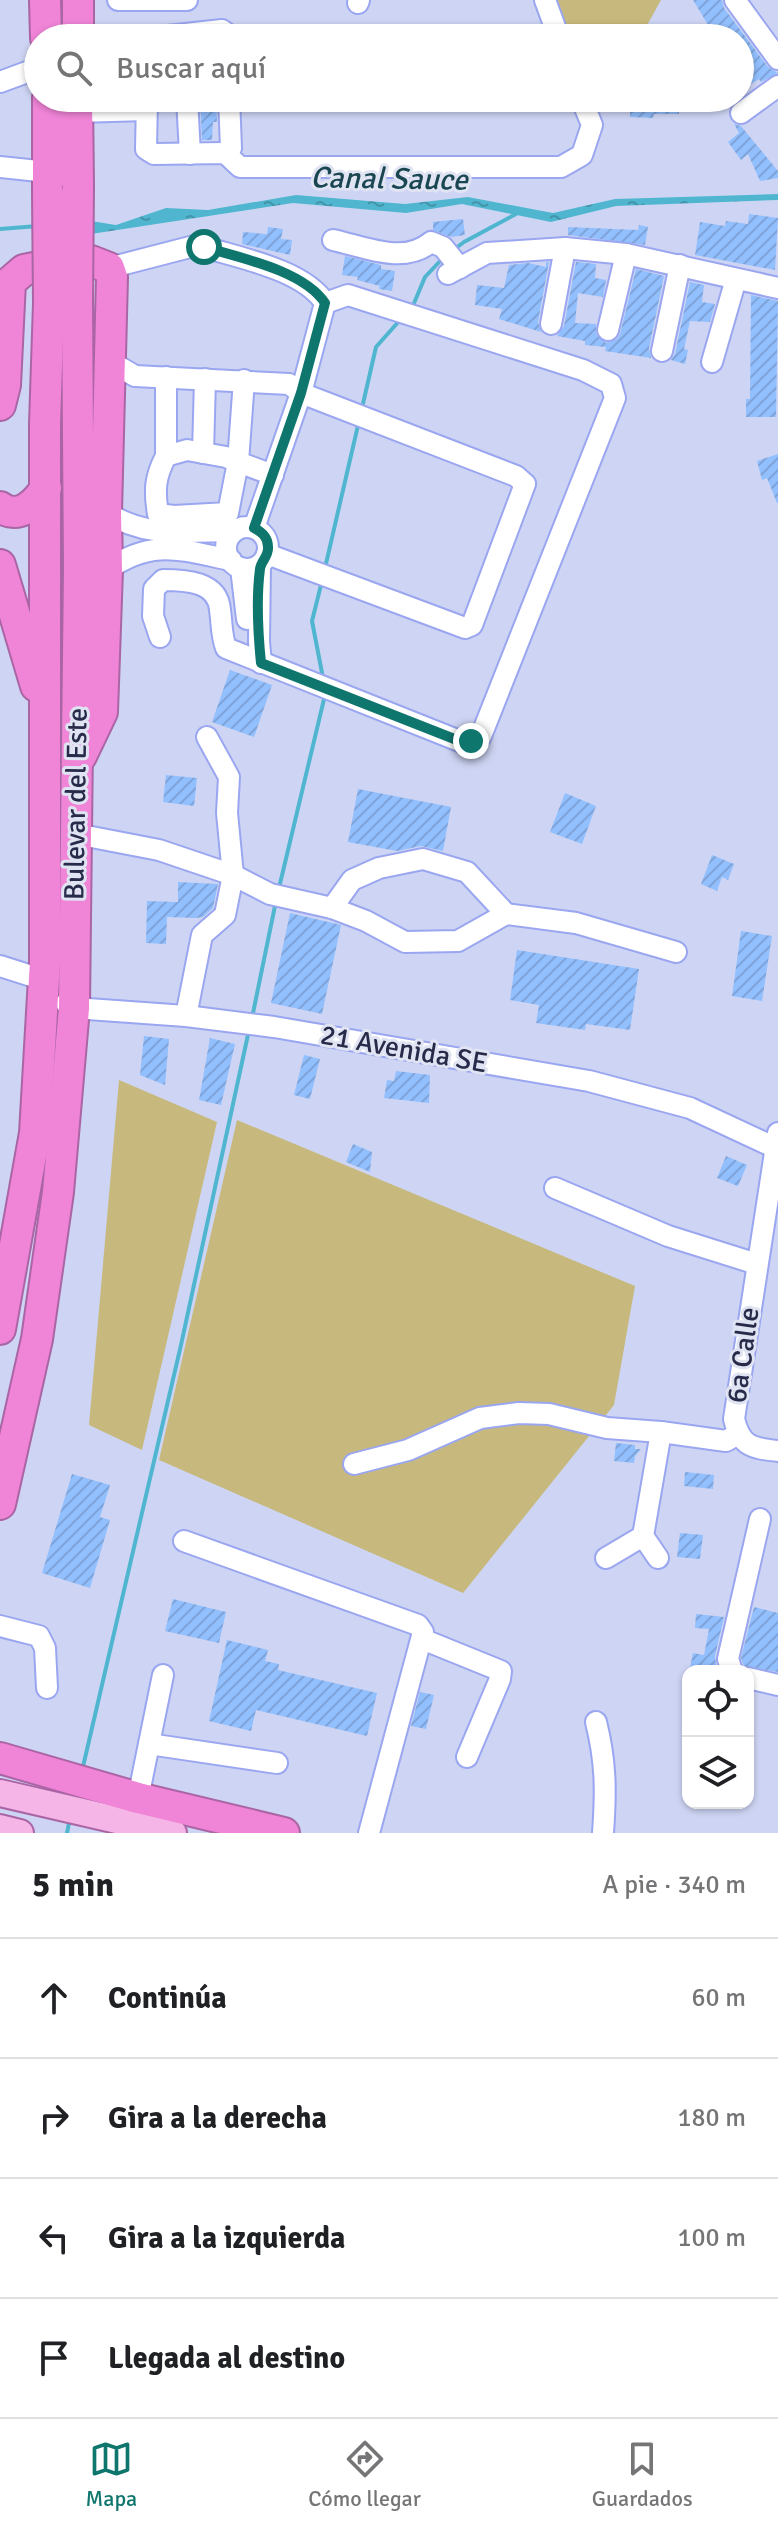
<!DOCTYPE html>
<html lang="es">
<head>
<meta charset="utf-8">
<style>
  body { margin:0; font-family:Signika,sans-serif; background:#f6f6f6; color:#202124 }
  .controls { position:absolute; right:24px; bottom:24px; display:grid; overflow:hidden; border-radius:16px; box-shadow:0 2px 6px #0004 }
  .controls button { width:72px; height:72px; display:grid; place-items:center; padding:0; border:0; border-bottom:2px solid #e0e0e0; background:#fff; color:#202124; font:40px sans-serif }
  .stop { position:absolute; width:24px; height:24px; margin:-18px; border:6px solid #0f766e; border-radius:50%; background:#fff }
  .stop.end { background:#0f766e; border-color:#fff; box-shadow:0 2px 8px #0008 }
  .list { margin:0; padding:0; list-style:none }
  h2 { display:flex; justify-content:space-between; align-items:center; height:104px; margin:0; padding:0 32px; font-size:34px }
  h2 small { font-size:26px; font-weight:400; color:#757577 }
  .list li { display:grid; grid-template-columns:52px 1fr auto; gap:24px; align-items:center; box-sizing:border-box; height:120px; padding:0 32px; border-top:2px solid #e0e0e0 }
  .list b { display:block; font-size:30px; white-space:nowrap }
  .list em { font-size:26px; font-style:normal; color:#757577 }
  .icon { flex:none; width:44px; height:44px; fill:none; stroke:currentColor; stroke-width:2; stroke-linecap:round; stroke-linejoin:round }
  .map { position:relative; flex:none; width:778px; height:1833px; overflow:hidden }
  .search { position:absolute; background:#fff; box-shadow:0 2px 6px #0004; left:24px; right:24px; top:24px; height:88px; display:flex; align-items:center; gap:20px; box-sizing:border-box; padding:0 28px; border-radius:44px; color:#757577; font-size:30px }
  .sheet { height:584px; background:#fff }
  nav { display:flex; justify-content:space-around; align-items:center; box-sizing:border-box; height:112px; border-top:2px solid #e0e0e0; background:#fff; font-size:22px; color:#757577 }
  nav a { display:grid; justify-items:center; gap:4px }
  nav .on { color:#0f766e }
  .map>svg:first-child { display:block }
  .green { fill:#c7b97d }
  .water { fill:url(#water-ripples) }
  .lines { fill:none; stroke-linecap:round; stroke-linejoin:round }
  .stream { stroke:#50b6cf; stroke-width:4 }
  .building { fill:url(#building-hatch) }
  .minor-casing { stroke:#9aa6f0; stroke-width:24 }
  .major-casing { stroke:#aa65a5; stroke-width:30 }
  .highway-casing { stroke:#aa65a5; stroke-width:34 }
  .minor { stroke:#fff; stroke-width:20 }
  .major { stroke:#f6b5e7; stroke-width:26 }
  .highway { stroke:#f084d7; stroke-width:30 }
  .highway-bridge-casing { stroke:#aa65a5; stroke-width:34; stroke-linecap:butt }
  .highway-bridge { stroke:#f084d7; stroke-width:30 }
  .route { stroke:#0f766e; stroke-width:10 }
  .labels { text-anchor:middle; dominant-baseline:central; stroke-width:6; stroke-linejoin:round; paint-order:stroke }
  .street-label { font-size:28px; fill:#272b49; stroke:#dfe3f2 }
  .water-label { font-size:30px; font-style:italic; fill:#194651; stroke:#dfe3f2 }
</style>
</head>
<body>
<div class="map">
<svg width="778" height="1833" viewBox="0 0 778 1833">
  <defs>
    <pattern id="water-ripples" width="26" height="14" patternUnits="userSpaceOnUse" patternTransform="scale(2)"><rect width="26" height="14" fill="#50b6cf"/><path d="M2 4q2-2 4 0t4 0M15 11q2-2 4 0t4 0" fill="none" stroke="#4294aa"/></pattern>
    <pattern id="building-hatch" width="6" height="6" patternUnits="userSpaceOnUse" patternTransform="scale(2)"><rect width="6" height="6" fill="#92bffd"/><path d="M-1 1l2-2M0 6l6-6M5 7l2-2" fill="none" stroke="#7ea4da"/></pattern>
  </defs>
  <rect width="100%" height="100%" fill="#ced5f4"/>
  <g class="green">
    <polygon points="545,0 661,0 640,38 590,38 553,25"/>
    <polygon points="119,1080 217,1122 142,1450 89,1425"/>
    <polygon points="237,1120 635,1286 614,1405 463,1593 159,1460"/>
  </g>
  <polygon class="water" points="778,194 778,200 616,206 551,222 462,204 406,213 293,203 91,234 91,221 116,225 166,208 208,210 296,195 405,204 468,197 553,213 615,199"/>
  <g class="lines">
    <g class="stream">
      <polyline points="0,229 38,226"/>
      <polyline points="452,251 464,242 516,214"/>
      <polyline points="412,308 425,277 442,259"/>
      <polyline points="362,408 376,347 400,320"/>
      <polyline points="325,568 359,421"/>
      <polyline points="322,581 312,621 323,678"/>
      <polyline points="279,888 325,695"/>
      <polyline points="252,1018 276,901"/>
      <polyline points="82,1771 181,1345 249,1030"/>
      <polyline points="67,1833 70,1818"/>
    </g>
  </g>
  <g class="building">
    <polygon points="693,0 722,0 724,8 768,67 778,73 761,82 759,79 740,91 740,38 716,38"/>
    <polygon points="200,98 216,98 217,122 213,122 212,140 202,140"/>
    <polygon points="655,100 679,100 679,114 654,114 653,118 630,117 630,103 656,104"/>
    <polygon points="734,124 741,126 778,171 778,178 760,181 748,154 741,160 728,142 739,133"/>
    <polygon points="749,214 778,218 775,270 695,255 700,222 725,226 726,221 748,224"/>
    <polygon points="463,219 465,235 451,237 433,230 433,222"/>
    <polygon points="639,225 648,227 645,245 568,235 568,227 638,230"/>
    <polygon points="268,227 283,229 281,239 292,240 290,255 242,244 243,232 267,234"/>
    <polygon points="345,256 381,265 381,269 395,271 392,291 379,289 380,286 357,280 358,277 342,275"/>
    <polygon points="546,262 549,262 538,322 541,332 499,319 502,309 475,305 477,285 504,288 509,265 528,263 546,267"/>
    <polygon points="576,262 596,264 595,278 606,280 603,297 578,293 575,323 596,324 596,334 606,343 617,339 620,334 636,269 664,276 649,348 651,358 605,351 606,347 585,345 585,341 557,336 564,326"/>
    <polygon points="690,282 704,285 702,302 715,304 710,322 690,321 684,349 688,350 685,364 671,360 675,354"/>
    <polygon points="751,295 778,301 776,417 746,417 746,399 750,399"/>
    <polygon points="778,454 778,503 777,503 767,478 762,480 757,461"/>
    <polygon points="230,670 272,685 254,737 212,722"/>
    <polygon points="166,775 197,778 194,806 163,802"/>
    <polygon points="358,789 451,807 443,851 421,846 397,851 348,842"/>
    <polygon points="565,793 596,806 582,844 550,832"/>
    <polygon points="712,855 734,864 728,880 722,877 717,891 701,884"/>
    <polygon points="178,882 218,884 213,908 203,917 196,918 167,917 166,944 146,943 147,901 178,902"/>
    <polygon points="290,913 341,925 322,1014 271,1003"/>
    <polygon points="741,931 772,936 762,1001 732,996"/>
    <polygon points="517,950 639,969 630,1030 586,1024 585,1030 536,1023 539,1005 510,1000"/>
    <polygon points="144,1036 169,1039 165,1085 140,1075"/>
    <polygon points="210,1038 235,1044 221,1105 199,1100"/>
    <polygon points="304,1055 320,1059 310,1099 294,1095"/>
    <polygon points="396,1071 430,1075 429,1103 384,1098 387,1080 394,1081"/>
    <polygon points="353,1144 372,1152 370,1172 346,1162"/>
    <polygon points="726,1156 747,1165 738,1186 717,1178"/>
    <polygon points="616,1443 635,1445 635,1449 641,1449 635,1456 634,1463 614,1461"/>
    <polygon points="685,1472 714,1475 713,1489 684,1486"/>
    <polygon points="72,1474 110,1485 100,1517 110,1520 90,1588 42,1573"/>
    <polygon points="680,1533 703,1535 700,1559 677,1557"/>
    <polygon points="173,1599 226,1612 219,1643 165,1631"/>
    <polygon points="754,1607 778,1613 778,1672 744,1666 741,1658"/>
    <polygon points="696,1614 724,1617 715,1656 717,1671 690,1668 693,1653 704,1655 709,1629 695,1628"/>
    <polygon points="227,1640 268,1650 265,1661 279,1664 278,1670 377,1693 367,1736 256,1710 251,1731 209,1721"/>
    <polygon points="420,1692 434,1695 426,1729 411,1726"/>
  </g>
  <g class="lines">
    <defs>
      <g id="minor">
        <polyline points="118,0 187,0"/>
        <polyline points="545,0 559,38"/>
        <polyline points="735,0 778,59"/>
        <polyline points="358,3 359,0"/>
        <polyline points="149,38 222,30 226,33 227,38"/>
        <polyline points="0,82 38,68"/>
        <polyline points="147,98 146,149 154,154 225,153 240,167 561,167 582,155 592,125 581,98"/>
        <polyline points="187,98 190,154"/>
        <polyline points="77,112 147,110"/>
        <polyline points="741,113 778,86"/>
        <polyline points="225,153 231,148 229,98"/>
        <polyline points="0,167 48,172"/>
        <path d="M333 240C365 247 404 265 431 242L443 247 460 268"/>
        <path d="M109 268 194 246 204 247C240 258 304 270 325 303L301 393 254 528"/>
        <polyline points="448,274 487,253 565,248 626,254 778,288"/>
        <polyline points="551,324 565,248"/>
        <polyline points="608,330 626,254"/>
        <polyline points="662,351 680,265"/>
        <polyline points="111,362 135,376 289,384 301,393 516,476 525,484 472,625 465,628 267,554"/>
        <polyline points="712,362 736,279"/>
        <polyline points="166,377 166,456"/>
        <polyline points="244,380 238,462 273,475"/>
        <path d="M187 450 226 457 238 462 228 513 174 516 158 514C154 490 155 477 166 456Z"/>
        <polyline points="203,453 205,379"/>
        <path d="M106 512C146 539 189 531 235 531"/>
        <circle cx="247" cy="548" r="21"/>
        <polyline points="260,565 259,642 261,663"/>
        <polyline points="241,568 247,619"/>
        <path d="M107 570C152 538 181 550 231 560"/>
        <path d="M160 637 153 616 154 589 163 580C185 580 218 581 220 610 222 623 221 635 226 648L462 742 481 736 615 398 611 384 583 370 348 295 325 303"/>
        <polyline points="76,834 159,850 233,875 270,894 332,908 366,921 405,942 458,941 506,914 576,923 676,952"/>
        <polyline points="332,908 352,880 379,868 423,859 467,872 506,914"/>
        <polyline points="0,966 44,980"/>
        <polyline points="66,1003 74,1008 186,1016 274,1027 589,1081 690,1108 778,1149"/>
        <polyline points="186,1016 202,935 225,915 233,875 227,813 229,777 207,737"/>
        <path d="M778 1133 734 1419C741 1447 752 1448 778 1451"/>
        <polyline points="555,1188 668,1236 757,1264"/>
        <polyline points="354,1464 408,1450 480,1418 519,1413 549,1414 607,1428 661,1432"/>
        <polyline points="643,1536 658,1558"/>
        <polyline points="184,1541 418,1625 423,1632 369,1833"/>
        <polyline points="606,1558 643,1536 661,1432 726,1441 738,1434"/>
        <polyline points="0,1626 39,1636 45,1648 47,1688"/>
        <polyline points="422,1639 501,1671 500,1679 467,1757"/>
        <polyline points="732,1671 728,1659 760,1519"/>
        <polyline points="748,1678 778,1685"/>
        <path d="M596 1722C606 1762 606 1791 603 1833"/>
        <polyline points="149,1744 277,1763"/>
        <polyline points="138,1798 163,1675"/>
      </g>
      <g id="major">
        <polyline points="0,1793 173,1833"/>
        <polyline points="0,1828 20,1833"/>
      </g>
      <g id="highway">
        <polyline points="45,0 46,38"/>
        <polyline points="78,38 78,0"/>
        <polyline points="48,98 48,192"/>
        <polyline points="77,98 78,186"/>
        <polyline points="0,405 5,385 10,282 24,270 69,261 91,261 109,268 112,277 106,512 107,570 102,712 81,756"/>
        <path d="M0 507C19 521 36 503 46 488"/>
        <polyline points="0,565 36,686"/>
        <polyline points="0,1329 35,1133 45,961 45,424 49,303"/>
        <polyline points="0,1504 37,1339 58,1192 74,1008 79,569 77,302"/>
        <polyline points="0,1758 138,1798 284,1833"/>
      </g>
    </defs>
    <use href="#minor" class="minor-casing"/>
    <use href="#major" class="major-casing"/>
    <use href="#highway" class="highway-casing"/>
    <use href="#minor" class="minor"/>
    <use href="#major" class="major"/>
    <use href="#highway" class="highway"/>
    <defs>
      <g id="highway-bridge">
        <polyline points="48,192 49,303"/>
        <polyline points="77,302 78,186"/>
      </g>
    </defs>
    <use href="#highway-bridge" class="highway-bridge-casing"/>
    <use href="#highway-bridge" class="highway-bridge"/>
  </g>
  <g class="lines">
    <path class="route" d="M204 247C240 258 303 270 325 303L301 393 254 528C262 532 268 537 268 547 269 556 261 561 260 569 256 599 258 633 261 663L462 742 471 741"/>
  </g>
  <g class="labels">
    <g class="street-label">
      <text transform="translate(76 804) rotate(-89)">Bulevar del Este</text>
      <text transform="translate(404 1049) rotate(10)">21 Avenida SE</text>
      <text transform="translate(743 1355) rotate(-82)">6a Calle</text>
    </g>
    <g class="water-label">
      <text transform="translate(389 179) rotate(1)">Canal Sauce</text>
    </g>
  </g>
</svg>
<div class="controls">
<button><svg class="icon" aria-label="locate" viewBox="0 0 24 24"><circle cx="12" cy="12" r="6"/><path d="M12 2v4M12 18v4M2 12h4M18 12h4"/></svg></button>
<button><svg class="icon" aria-label="layers" viewBox="0 0 24 24"><path d="M12 4l9 5-9 5-9-5zM3 14l9 5 9-5"/></svg></button>
</div>
<div class="stop" style="left:204px;top:247px"></div>
<div class="stop end" style="left:471px;top:741px"></div>
<div class="search"><svg class="icon" aria-label="search" viewBox="0 0 24 24"><circle cx="10" cy="10" r="6"/><path d="M15 15l6 6"/></svg>Buscar aquí</div>
</div>
<section class="sheet">
<h2>5 min<small>A pie · 340 m</small></h2>
<ul class="list">
<li><svg class="icon" aria-label="ahead" viewBox="0 0 24 24"><path d="M12 20V5M6 11l6-6 6 6"/></svg><div><b>Continúa</b></div><em>60 m</em></li>
<li><svg class="icon" aria-label="right" viewBox="0 0 24 24"><path d="M7 20v-9h11M14 6l5 5-5 5"/></svg><div><b>Gira a la derecha</b></div><em>180 m</em></li>
<li><svg class="icon" aria-label="left" viewBox="0 0 24 24"><path d="M17 20v-9H6M10 6l-5 5 5 5"/></svg><div><b>Gira a la izquierda</b></div><em>100 m</em></li>
<li><svg class="icon" aria-label="arrive" viewBox="0 0 24 24"><path d="M6 21V4h12l-3 4 3 4H6"/></svg><div><b>Llegada al destino</b></div></li>
</ul>
</section>
<nav>
<a class="on"><svg class="icon" aria-label="map" viewBox="0 0 24 24"><path d="M3 6l6-2 6 2 6-2v14l-6 2-6-2-6 2zM9 4v14M15 6v14"/></svg>Mapa</a>
<a><svg class="icon" aria-label="directions" viewBox="0 0 24 24"><path d="M12 3l9 9-9 9-9-9zM9 14v-3h6M13 9l2 2-2 2"/></svg>Cómo llegar</a>
<a><svg class="icon" aria-label="saved" viewBox="0 0 24 24"><path d="M7 4h10v16l-5-4-5 4z"/></svg>Guardados</a>
</nav>
</body>
</html>
